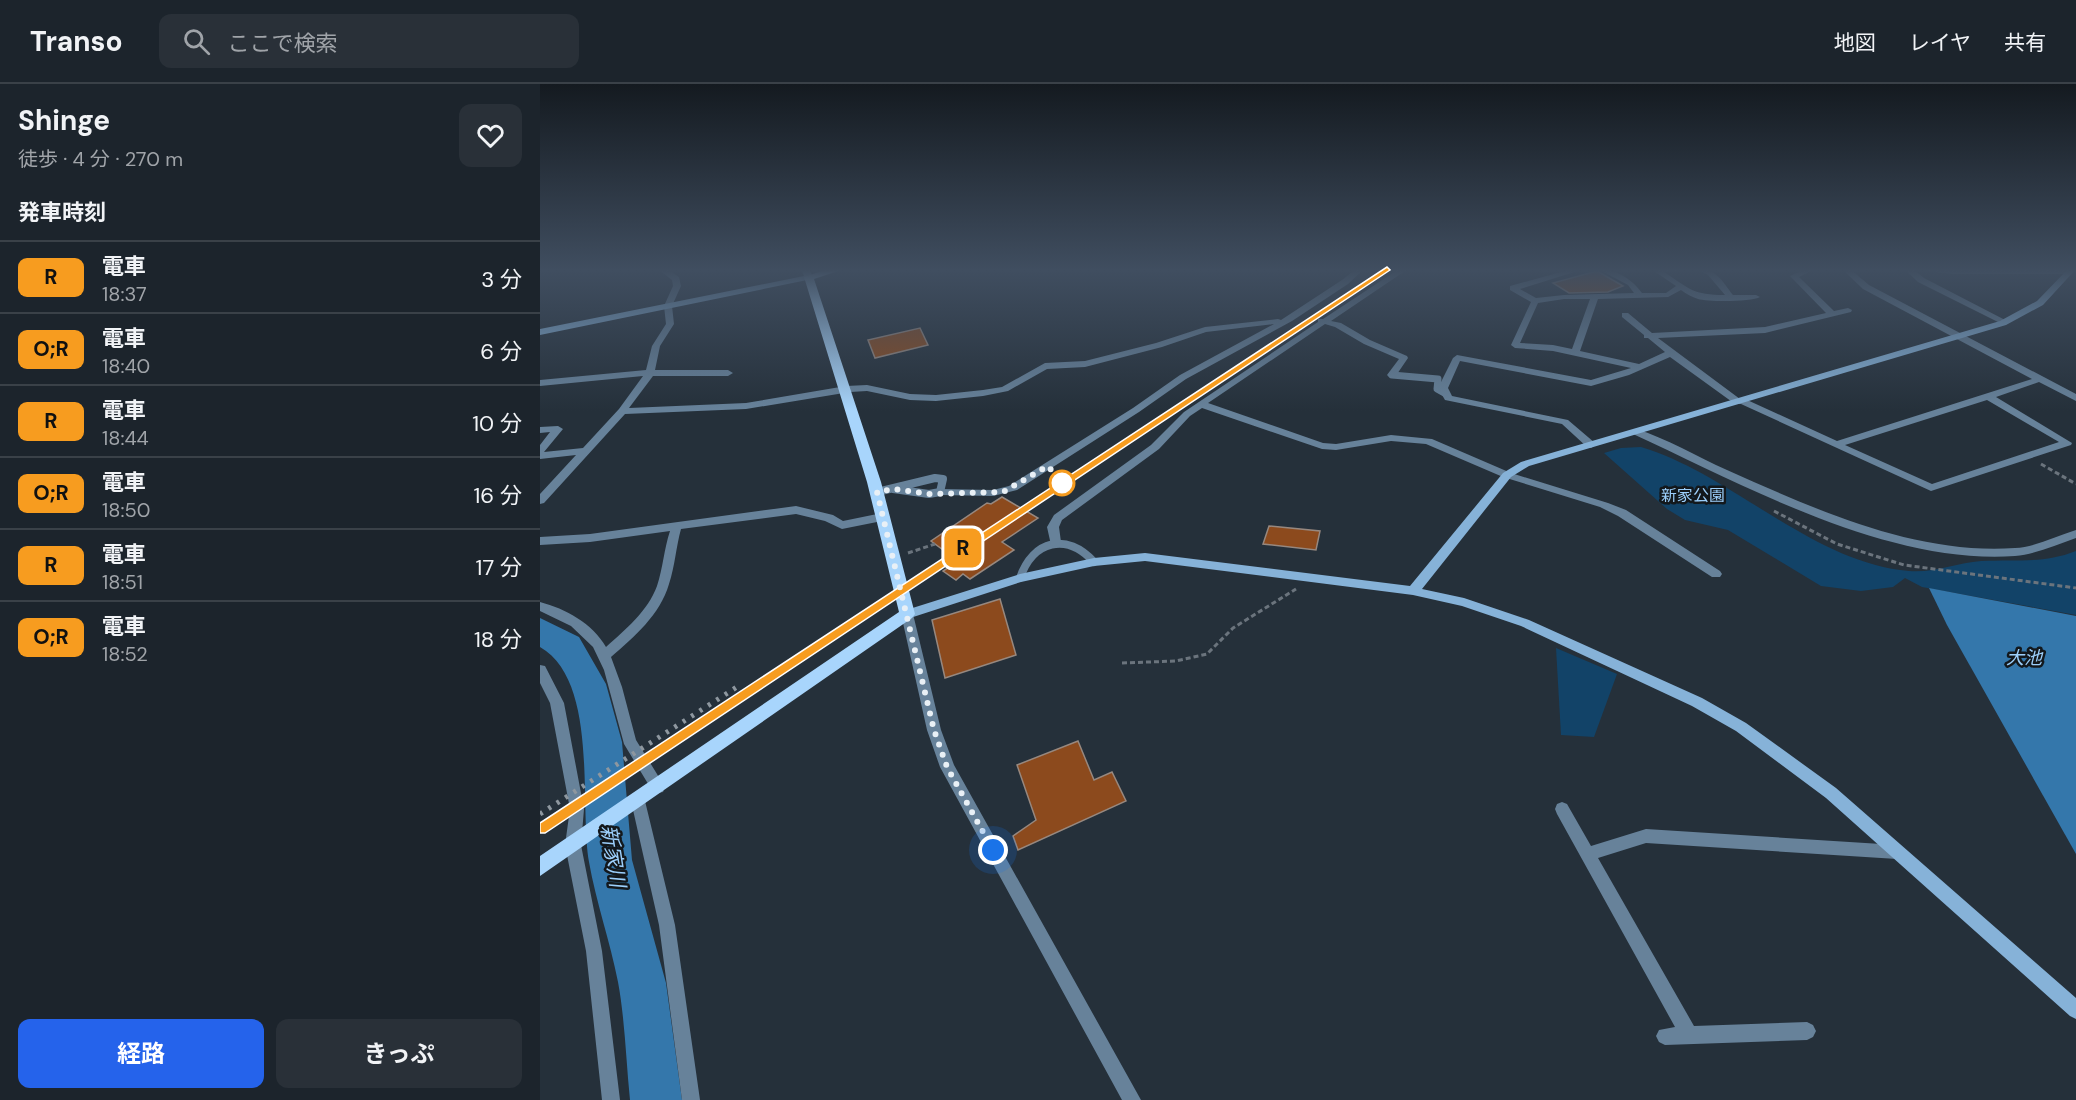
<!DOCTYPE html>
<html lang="ja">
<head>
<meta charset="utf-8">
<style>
  :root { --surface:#1c242c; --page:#293038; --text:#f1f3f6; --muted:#a0a4a9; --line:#3a4148; --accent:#2563eb }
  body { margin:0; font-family:"DM Sans","Noto Sans JP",sans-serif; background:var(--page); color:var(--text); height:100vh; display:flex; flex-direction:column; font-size:22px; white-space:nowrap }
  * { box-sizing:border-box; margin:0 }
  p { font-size:20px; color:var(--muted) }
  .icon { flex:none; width:33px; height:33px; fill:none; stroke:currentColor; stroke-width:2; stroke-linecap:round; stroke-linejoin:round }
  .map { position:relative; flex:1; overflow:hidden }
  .panel { display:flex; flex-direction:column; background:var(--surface); width:540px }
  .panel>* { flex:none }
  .badge { padding:0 12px; border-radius:9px; font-size:21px; line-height:39px }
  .you { position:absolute; width:30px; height:30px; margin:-15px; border:4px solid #fff; border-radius:50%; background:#1a73e8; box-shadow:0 0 0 9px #1a73e833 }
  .map>.badge { position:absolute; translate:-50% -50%; box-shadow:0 0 0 3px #fff }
  h2 { padding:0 18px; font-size:22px; line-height:54px }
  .round { display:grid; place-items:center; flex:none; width:63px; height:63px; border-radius:12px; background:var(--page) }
  .overview { display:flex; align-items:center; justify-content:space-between; height:102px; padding:0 18px }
  h1 { font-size:28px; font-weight:700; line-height:45px }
  .cta { display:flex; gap:12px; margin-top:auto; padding:12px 18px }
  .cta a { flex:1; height:69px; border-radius:12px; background:var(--accent); color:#fff; font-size:24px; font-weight:700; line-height:69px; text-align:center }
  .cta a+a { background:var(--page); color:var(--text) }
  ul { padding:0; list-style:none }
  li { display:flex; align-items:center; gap:18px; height:72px; padding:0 18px; border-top:2px solid var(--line) }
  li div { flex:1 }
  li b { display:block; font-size:22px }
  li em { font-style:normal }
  li .badge { min-width:66px; font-weight:700; text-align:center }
  header { display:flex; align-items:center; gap:36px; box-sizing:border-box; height:84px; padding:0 30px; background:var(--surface); border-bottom:2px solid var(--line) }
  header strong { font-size:28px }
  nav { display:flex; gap:33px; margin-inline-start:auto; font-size:21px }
  .search { width:420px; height:54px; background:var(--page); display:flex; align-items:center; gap:15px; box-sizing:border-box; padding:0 21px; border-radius:12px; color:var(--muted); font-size:22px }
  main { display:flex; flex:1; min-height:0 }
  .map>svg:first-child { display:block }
  .green { fill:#124368 }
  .water { fill:#3477ab }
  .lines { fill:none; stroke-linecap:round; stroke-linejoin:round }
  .river { fill:#3477ab; fill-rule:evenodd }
  .building { fill:#8c4a1d; stroke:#97887f; stroke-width:1.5 }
  .path { stroke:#6b747d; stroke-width:3; stroke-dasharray:5 3; stroke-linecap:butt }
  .lane-far1 { stroke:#67829a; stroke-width:7 }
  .lane { stroke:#67829a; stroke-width:8 }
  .street { fill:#67829a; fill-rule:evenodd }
  .secondary { fill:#86b2d8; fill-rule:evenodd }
  .primary { fill:#a8d5fc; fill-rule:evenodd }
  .rail-far3 { stroke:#8e979f; stroke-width:3; stroke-dasharray:2 4.5; stroke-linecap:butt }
  .rail-far2 { stroke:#8e979f; stroke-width:4; stroke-dasharray:3 5; stroke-linecap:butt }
  .rail-far1 { stroke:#8e979f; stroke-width:5; stroke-dasharray:3 7; stroke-linecap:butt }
  .rail { stroke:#8e979f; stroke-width:6; stroke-dasharray:4.5 8; stroke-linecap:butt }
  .line { fill:#f79c1f; stroke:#fff; stroke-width:1.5 }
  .walk { stroke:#e9f0f6; stroke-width:6; stroke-dasharray:0 10.8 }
  .stop-dot { fill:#fff; stroke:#f79c1f; stroke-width:3 }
  .labels { text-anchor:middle; stroke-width:5; stroke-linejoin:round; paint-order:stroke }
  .park-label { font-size:16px; fill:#9bcefa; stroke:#13181c }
  .water-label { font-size:18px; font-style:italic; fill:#9ccffb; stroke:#13181c }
  .near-water-label { font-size:21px; font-style:italic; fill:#9ccffb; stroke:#13181c }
</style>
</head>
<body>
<header>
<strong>Transo</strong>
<div class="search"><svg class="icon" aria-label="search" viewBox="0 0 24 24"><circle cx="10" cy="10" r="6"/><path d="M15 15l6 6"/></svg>ここで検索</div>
<nav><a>地図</a><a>レイヤ</a><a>共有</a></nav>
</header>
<main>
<section class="panel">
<div class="overview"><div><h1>Shinge</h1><p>徒歩 · 4 分 · 270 m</p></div><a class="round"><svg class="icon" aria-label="heart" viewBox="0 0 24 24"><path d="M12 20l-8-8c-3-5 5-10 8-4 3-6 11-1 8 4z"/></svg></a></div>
<h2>発車時刻</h2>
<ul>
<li><span class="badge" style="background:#f79c1f;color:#111">R</span><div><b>電車</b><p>18:37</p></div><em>3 分</em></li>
<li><span class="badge" style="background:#f79c1f;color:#111">O;R</span><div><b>電車</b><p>18:40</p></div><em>6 分</em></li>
<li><span class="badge" style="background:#f79c1f;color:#111">R</span><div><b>電車</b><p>18:44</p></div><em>10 分</em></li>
<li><span class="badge" style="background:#f79c1f;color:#111">O;R</span><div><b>電車</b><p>18:50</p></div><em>16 分</em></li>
<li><span class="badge" style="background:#f79c1f;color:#111">R</span><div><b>電車</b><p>18:51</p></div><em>17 分</em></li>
<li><span class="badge" style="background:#f79c1f;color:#111">O;R</span><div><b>電車</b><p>18:52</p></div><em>18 分</em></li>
</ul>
<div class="cta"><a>経路</a><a>きっぷ</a></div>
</section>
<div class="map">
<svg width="1536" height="1016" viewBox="0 0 1536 1016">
  <rect width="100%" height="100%" fill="#25303a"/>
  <!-- green -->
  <g class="green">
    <path d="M 1101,363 C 1192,390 1272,479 1369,487 C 1394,489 1417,479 1441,477 C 1476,475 1503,480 1536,467 L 1536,531 L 1382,503 L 1365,494 L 1353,503 L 1321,507 L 1281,502 L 1188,446 L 1145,436 L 1127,425 L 1064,369 L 1081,364 Z"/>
    <path d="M 1016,564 L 1077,590 L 1054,653 L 1021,651 Z"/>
  </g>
  <!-- water -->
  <path class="water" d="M 1389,504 L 1536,532 L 1536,770 L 1407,541 Z"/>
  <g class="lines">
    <!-- river -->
    <path class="river" d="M 0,534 L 39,553 L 66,600 L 82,658 L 92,776 L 126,899 L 142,1016 L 90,1016 C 86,977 85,936 78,898 C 70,857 56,818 49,778 C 39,720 59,597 0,563 Z"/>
  </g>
  <!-- building -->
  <g class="building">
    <path d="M 1057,187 L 1083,202 L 1068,208 L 1029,209 L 1013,199 Z"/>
    <path d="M 380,244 L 388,261 L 335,274 L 328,256 Z"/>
    <path d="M 462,413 L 498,434 L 462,458 L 474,466 L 430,495 L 423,490 L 416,496 L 403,487 L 411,482 L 406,479 L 414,474 L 391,457 L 447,419 L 451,420 Z"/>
    <path d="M 729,442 L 780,447 L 776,466 L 723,460 Z"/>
    <path d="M 460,515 L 476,571 L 405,594 L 392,536 Z"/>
    <path d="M 538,657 L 554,696 L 572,688 L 586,717 L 478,766 L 473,752 L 496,736 L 477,681 Z"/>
  </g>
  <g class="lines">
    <!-- path -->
    <g class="path">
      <path d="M 1501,380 L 1536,400"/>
      <path d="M 1234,427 L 1297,460 L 1364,481 L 1536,504"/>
      <path d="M 368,469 L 395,460"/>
      <path d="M 582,579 L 636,577 L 667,570 L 693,544 L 756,505"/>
    </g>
    <!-- lane-far1 -->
    <path class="lane-far1" d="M 852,291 L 898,295 L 897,305 L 906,310"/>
    <!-- lane -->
    <g class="lane">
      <path d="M 337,408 L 395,394 L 403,395 L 400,408 L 389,410 L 353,405"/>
      <path d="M 480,494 C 493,456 527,448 554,478"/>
    </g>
    <!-- street -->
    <g class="street">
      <path d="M 118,185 L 127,185 L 139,193 L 141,202 L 132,222 L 134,240 L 120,262 L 115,286 L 188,286 L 193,289 L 188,292 L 113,292 L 89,324 L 206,319 L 306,302 L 327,301 L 370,310 L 396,311 L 443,306 L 462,303 L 505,279 L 545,277 L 616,259 L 665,243 L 738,235 L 741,236 L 802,196 L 816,185 L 824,185 L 808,200 L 752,237 L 646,295 L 599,328 L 477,406 L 453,412 L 400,411 L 395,408 L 400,405 L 453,406 L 469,402 L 593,324 L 640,291 L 734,240 L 666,248 L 622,263 L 545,283 L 507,285 L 468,307 L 443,312 L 396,317 L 370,316 L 327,307 L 310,308 L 206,325 L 85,330 L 4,419 L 0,420 L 0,410 L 36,371 L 0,375 L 0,361 L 10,348 L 0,349 L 0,343 L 18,342 L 23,345 L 4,368 L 43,364 L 79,325 L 103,292 L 0,302 L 0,296 L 106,286 L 112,262 L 126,240 L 124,222 L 133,202 L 132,196 Z"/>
      <path d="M 859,185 L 868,185 L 791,237 L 801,239 L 830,256 L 867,272 L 868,274 L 855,293 L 849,293 L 847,291 L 859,275 L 824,260 L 795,243 L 785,240 L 668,319 L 783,359 L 796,360 L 851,351 L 892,355 L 971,389 L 1068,419 L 1086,426 L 1180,487 L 1182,490 L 1180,493 L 1172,493 L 1078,432 L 1060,423 L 963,393 L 886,360 L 851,357 L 796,366 L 782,365 L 662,324 L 650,332 L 619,365 L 522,436 L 519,443 L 521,458 L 515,462 L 511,461 L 507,443 L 514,431 L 611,361 L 644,328 L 778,238 L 778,235 L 783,235 Z"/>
      <path d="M 1032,185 L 1044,185 L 980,205 L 996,214 L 1024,211 L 1094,209 L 1088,201 L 1058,185 C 1076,185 1092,195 1102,209 L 1126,209 L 1136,202 L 1111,185 L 1143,185 L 1139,187 L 1124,188 C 1150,205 1153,211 1185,211 L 1168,191 L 1157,185 C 1177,185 1182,197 1193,211 L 1216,211 L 1220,213 C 1212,218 1168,218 1158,215 C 1152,213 1146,210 1141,206 L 1128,213 L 1058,215 L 1040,267 L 1099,280 L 1125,268 L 1108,254 L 1104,254 L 1104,251 L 1082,233 L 1082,229 L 1088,229 L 1112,249 L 1225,243 L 1286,229 L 1250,192 L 1265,185 L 1275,185 L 1259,193 L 1294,227 L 1308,224 L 1312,226 L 1311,228 L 1225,249 L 1118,254 L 1200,315 L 1205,315 L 1297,357 L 1492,295 L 1323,205 L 1302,185 L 1310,185 L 1329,201 L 1536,310 L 1536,317 L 1499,298 L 1456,313 L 1532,359 L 1531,361 L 1391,407 L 1201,320 L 1195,320 L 1130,273 L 1089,291 L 1051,302 L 920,277 L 908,304 L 912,312 L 1028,336 L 1055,359 L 1056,361 L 1051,364 L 1047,363 L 1022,340 L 905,316 L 898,304 L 913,274 L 917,271 L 1051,296 L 1091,284 L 1013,267 L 975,264 L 971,261 L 991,218 L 970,206 L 970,202 ZM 1024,215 L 1050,215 L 1032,265 L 1013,261 L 980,259 L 998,219 ZM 1447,316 L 1519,358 L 1392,400 L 1305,361 Z"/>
      <path d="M 1364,185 L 1373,185 L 1384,194 L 1469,238 L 1462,240 L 1378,198 Z"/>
      <path d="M 1381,185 L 1529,186 L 1533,188 L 1529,190 L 1414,190 L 1385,187 Z"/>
      <path d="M 1096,345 C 1126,354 1158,373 1187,386 C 1277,426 1375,471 1475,464 C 1496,463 1516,452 1536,446 L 1536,454 C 1516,461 1496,470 1475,472 C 1347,481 1206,402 1093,350 L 1093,346 Z"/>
      <path d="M 256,422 L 293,431 L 303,437 L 342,429 L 347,433 L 342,437 L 302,445 L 285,437 L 256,430 L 141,445 C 136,463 135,482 129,500 C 120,531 94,553 71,573 L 82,603 L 96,656 L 125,703 L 123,708 L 118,709 L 113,708 L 84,660 L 64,586 L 53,563 L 31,542 L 0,527 L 0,518 C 26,525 52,539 66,563 C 85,546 108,527 117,502 C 123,484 124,465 130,447 L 50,458 L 0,461 L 0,453 L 50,450 Z"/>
      <path d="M 367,525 L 371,527 L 373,530 L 401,646 L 414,681 L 601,1016 L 582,1016 L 400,683 L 387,646 L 361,530 L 363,527 Z"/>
      <path d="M 0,581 L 5,582 L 24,619 L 44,725 L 41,761 L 62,867 L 80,1016 L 62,1016 L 46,867 L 25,761 L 30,725 L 10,619 L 0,599 Z"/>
      <path d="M 98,710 L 103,712 L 105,717 L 135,841 L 160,1016 L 142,1016 L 119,841 L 91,717 L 93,712 Z"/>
      <path d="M 1022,718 L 1027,720 L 1051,762 L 1106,745 L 1357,761 L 1362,763 L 1365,768 L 1362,773 L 1357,775 L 1106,759 L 1058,774 L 1154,942 L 1267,938 L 1273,941 L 1276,947 L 1273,953 L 1267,956 L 1125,961 L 1119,958 L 1116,952 L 1119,946 L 1135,943 L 1017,730 L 1015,725 L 1017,720 Z"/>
    </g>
    <!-- secondary -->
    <g class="secondary">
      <path d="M 261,185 L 269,185 L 273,193 L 272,195 L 0,251 L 0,245 L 264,192 Z"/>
      <path d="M 1528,185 L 1536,185 L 1503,221 L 1466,241 L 989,382 L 971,393 L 882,505 L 924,514 L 989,536 L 1162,614 L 1206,639 L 1296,704 L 1536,914 L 1536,935 L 1530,932 L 1286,714 L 1196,647 L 1152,622 L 981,542 L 922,522 L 873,511 L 605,477 L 554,482 L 481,498 L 367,535 L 363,533 L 361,530 L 363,527 L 480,490 L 554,474 L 605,469 L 870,502 L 963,389 L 981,378 L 1460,237 L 1497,217 Z"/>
    </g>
    <!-- primary -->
    <path class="primary" d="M 288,185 L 304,185 L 274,195 L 341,398 L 375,530 L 372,534 L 0,792 L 0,772 L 359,528 L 327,398 L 264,193 Z"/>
    <!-- rail-far3 -->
    <path class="rail-far3" d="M 629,329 L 847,185"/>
    <!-- rail-far2 -->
    <g class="rail-far2">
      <path d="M 483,425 L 631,327"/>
      <path d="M 357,508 L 476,430"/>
    </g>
    <!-- rail-far1 -->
    <g class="rail-far1">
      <path d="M 0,730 L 200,601"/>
      <path d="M 16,734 L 360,507"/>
    </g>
    <!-- rail -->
    <path class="rail" d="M 0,744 L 18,732"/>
  </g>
  <!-- sky -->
  <linearGradient id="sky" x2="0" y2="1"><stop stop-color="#141a20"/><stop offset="0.57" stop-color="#404e60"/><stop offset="1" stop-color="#404e60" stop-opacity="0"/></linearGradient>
  <rect width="1536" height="327" fill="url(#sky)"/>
  <!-- line -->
  <path class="line" d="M 847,183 L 850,186 L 5,749 L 0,749 L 0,739 Z"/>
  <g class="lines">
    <!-- walk -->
    <path class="walk" d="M 453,766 L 407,683 L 394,646 L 337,408 L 353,405 L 389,410 L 463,408 L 508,382 L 522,399"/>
  </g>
  <!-- markers -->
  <circle class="stop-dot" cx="522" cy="399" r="12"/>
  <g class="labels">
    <!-- park labels -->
    <g class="park-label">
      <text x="1153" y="417">新家公園</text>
    </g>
    <!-- water labels -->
    <g class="water-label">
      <text x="1484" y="580">大池</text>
    </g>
    <!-- near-water labels -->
    <g class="near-water-label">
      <text transform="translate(73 772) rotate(81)" y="7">新家川</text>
    </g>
  </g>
</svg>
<div class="you" style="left:453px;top:766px"></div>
<b class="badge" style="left:423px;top:464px;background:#f79c1f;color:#111">R</b>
</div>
</main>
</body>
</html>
